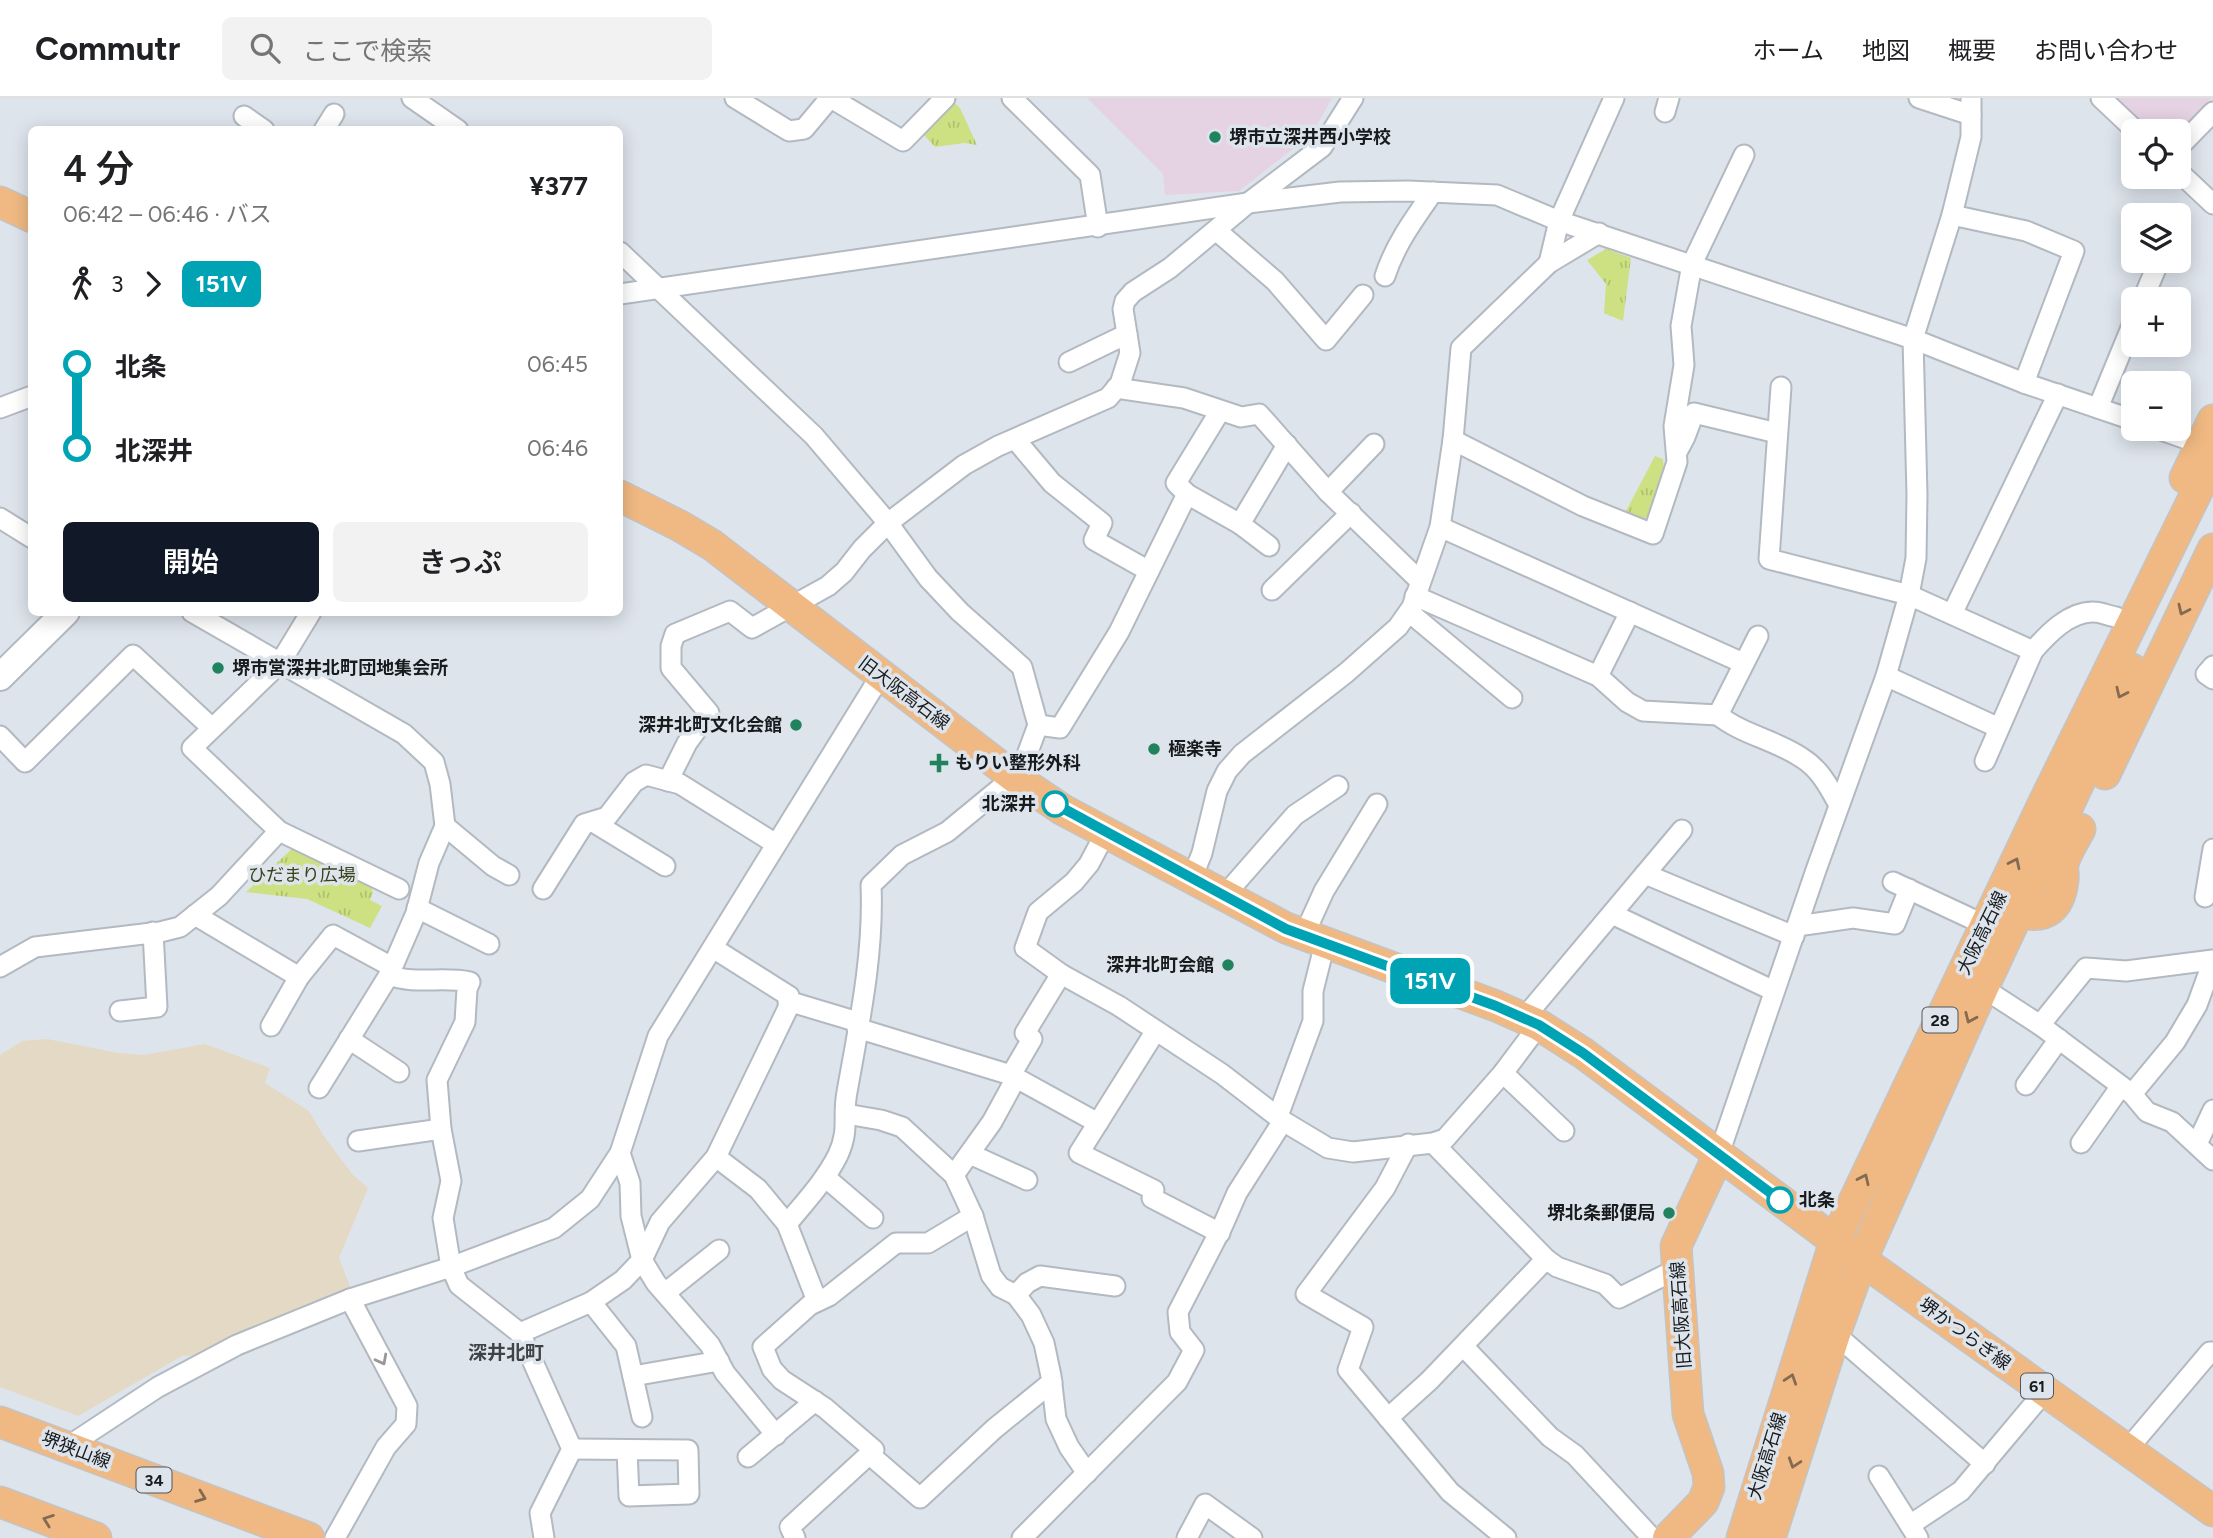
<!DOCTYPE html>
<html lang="ja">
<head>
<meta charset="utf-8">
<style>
  :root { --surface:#fff; --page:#f2f2f2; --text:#202124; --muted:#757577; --line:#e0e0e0; --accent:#111827 }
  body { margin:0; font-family:Figtree,"Noto Sans JP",sans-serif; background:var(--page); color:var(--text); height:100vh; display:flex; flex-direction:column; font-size:26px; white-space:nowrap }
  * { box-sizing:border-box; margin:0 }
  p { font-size:23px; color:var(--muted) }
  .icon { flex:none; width:38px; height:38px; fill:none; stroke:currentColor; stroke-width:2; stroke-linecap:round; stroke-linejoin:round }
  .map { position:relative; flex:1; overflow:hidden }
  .panel { position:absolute; left:28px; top:28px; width:595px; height:490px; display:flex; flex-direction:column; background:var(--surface); border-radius:10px; box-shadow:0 4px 18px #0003 }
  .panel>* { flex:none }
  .badge { padding:0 14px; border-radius:10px; font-size:24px; line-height:46px }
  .buttons { position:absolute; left:2121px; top:21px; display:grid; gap:14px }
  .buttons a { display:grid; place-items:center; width:70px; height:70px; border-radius:10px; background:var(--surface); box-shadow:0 4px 18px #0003; font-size:35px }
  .map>.badge { position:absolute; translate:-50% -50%; box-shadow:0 0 0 4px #fff }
  .legs { display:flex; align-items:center; gap:10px; height:77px; padding:0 35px; font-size:23px }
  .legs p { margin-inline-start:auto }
  .head { display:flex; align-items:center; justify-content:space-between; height:119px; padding:0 35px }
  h1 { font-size:38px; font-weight:600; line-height:52px }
  .primary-button { display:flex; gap:14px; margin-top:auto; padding:14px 35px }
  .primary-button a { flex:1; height:80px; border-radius:10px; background:var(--accent); color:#fff; font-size:28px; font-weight:600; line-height:80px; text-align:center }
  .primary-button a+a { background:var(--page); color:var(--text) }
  ul { padding:0 35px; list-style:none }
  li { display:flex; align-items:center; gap:24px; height:84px; font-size:26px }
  li i { display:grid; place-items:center; width:10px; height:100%; margin:0 9px; background:currentColor }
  li i::after { content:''; width:18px; height:18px; margin:-9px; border:5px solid; border-radius:50%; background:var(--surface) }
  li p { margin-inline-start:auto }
  li:first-child i { background:linear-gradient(#0000 50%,currentColor 0) }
  li:last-child i { background:linear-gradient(currentColor 50%,#0000 0) }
  header { display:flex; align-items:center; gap:42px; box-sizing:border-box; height:98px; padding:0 35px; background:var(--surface); border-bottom:2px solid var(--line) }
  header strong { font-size:33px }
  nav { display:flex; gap:38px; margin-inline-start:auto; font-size:24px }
  .search { width:490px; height:63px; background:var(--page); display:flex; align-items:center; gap:18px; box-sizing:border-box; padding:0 24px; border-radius:10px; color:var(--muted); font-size:26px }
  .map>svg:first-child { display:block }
  .commercial { fill:#e4d9c4 }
  .education { fill:#e5d3e4 }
  .grass { fill:url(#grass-tufts) }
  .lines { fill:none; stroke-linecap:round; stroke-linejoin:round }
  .street-casing { stroke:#b3b9c0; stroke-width:23 }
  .secondary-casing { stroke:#b3b9c0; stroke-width:30 }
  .primary-casing { stroke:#c3c4c4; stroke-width:33 }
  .street { stroke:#fff; stroke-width:19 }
  .secondary { stroke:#fff; stroke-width:26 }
  .primary { stroke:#f0b983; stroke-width:30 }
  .oneway { stroke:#846a50 }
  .oneway2 { stroke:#979899 }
  .line-1-casing { stroke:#fff; stroke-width:16 }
  .line-1 { stroke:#00a3b4; stroke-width:10 }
  .poi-dot { fill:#20835d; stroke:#dee4ec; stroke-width:2.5 }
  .stop-1-dot { fill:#fff; stroke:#00a3b4; stroke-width:3.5 }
  .labels { text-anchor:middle; stroke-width:7; stroke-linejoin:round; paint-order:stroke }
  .shield { fill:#dee4ec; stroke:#53575b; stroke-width:2 }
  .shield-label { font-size:16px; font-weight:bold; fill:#181b1d }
  .poi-label { font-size:18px; font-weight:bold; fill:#181b1d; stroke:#dee4ec; text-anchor:start }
  .street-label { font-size:18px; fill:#181b1d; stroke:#dee4ec }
  .stop-label { font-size:18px; font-weight:bold; fill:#181b1d; stroke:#dee4ec; text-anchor:end }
  .park-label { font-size:18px; fill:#3a4218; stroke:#dee4ec }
  .neighbourhood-label { font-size:19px; font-weight:bold; fill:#3e4349; stroke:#dee4ec }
</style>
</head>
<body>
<header>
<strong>Commutr</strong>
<div class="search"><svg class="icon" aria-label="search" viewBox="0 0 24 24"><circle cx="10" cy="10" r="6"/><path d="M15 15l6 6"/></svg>ここで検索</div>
<nav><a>ホーム</a><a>地図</a><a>概要</a><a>お問い合わせ</a></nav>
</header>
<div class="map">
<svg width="2213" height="1440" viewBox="0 0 2213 1440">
  <defs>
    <pattern id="grass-tufts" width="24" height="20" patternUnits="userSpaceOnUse" patternTransform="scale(1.75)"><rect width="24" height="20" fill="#cde182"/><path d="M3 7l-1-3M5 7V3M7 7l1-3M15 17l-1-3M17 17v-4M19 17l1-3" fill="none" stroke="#afc070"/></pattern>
  </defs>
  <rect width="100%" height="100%" fill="#dee4ec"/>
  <!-- commercial -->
  <path class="commercial" d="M 47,941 L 118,955 L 144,957 L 205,946 L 270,970 L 265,985 L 309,1013 L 323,1037 L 353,1077 L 368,1090 L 339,1160 L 351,1191 L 277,1219 L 201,1257 L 182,1258 L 78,1318 L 0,1289 L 0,957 L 22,943 Z"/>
  <!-- education -->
  <g class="education">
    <path d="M 1087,0 L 1332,0 L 1317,27 L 1294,50 L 1239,93 L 1165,97 L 1163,76 Z"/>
    <path d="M 2116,0 L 2211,0 L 2179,34 L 2152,33 Z"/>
  </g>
  <!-- grass -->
  <g class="grass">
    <path d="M 953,3 L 960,10 L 977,47 L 965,45 L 935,49 L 922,35 Z"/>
    <path d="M 1606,151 L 1631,160 L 1623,223 L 1604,215 L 1606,186 L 1587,162 Z"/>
    <path d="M 1655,358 L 1663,361 L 1664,371 L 1649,418 L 1641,422 L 1625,415 Z"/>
    <path d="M 296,747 L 370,785 L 373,795 L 370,802 L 382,808 L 370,830 L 307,801 L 246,794 Z"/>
  </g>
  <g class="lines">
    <!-- street casing -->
    <g class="street-casing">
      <g id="street">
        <path d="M 412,0 L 458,32"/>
        <path d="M 735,0 L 789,33 L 804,31 L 830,0"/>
        <path d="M 831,0 L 903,43 L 945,0"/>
        <path d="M 1012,0 L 1090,77 L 1098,129"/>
        <path d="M 1919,0 L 1971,17"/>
        <path d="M 2101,0 L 2136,33"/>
        <path d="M 1665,14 L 1669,0"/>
        <path d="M 244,18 L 264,32"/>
        <path d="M 324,32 L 334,16"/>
        <path d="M 2179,49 L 2213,14"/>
        <path d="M 2179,74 L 2213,106"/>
        <path d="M 1952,117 L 2026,133 L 2074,153 L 2024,285"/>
        <path d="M 1217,133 L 1275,183 L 1326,242 L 1363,197"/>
        <path d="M 620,154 L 814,338 L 888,425 L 928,480 L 960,514 L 1022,569 L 1038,627 L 1025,662 L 1014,679 L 947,734 L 902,757 L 871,787 C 874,857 859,926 847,994 C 842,1019 850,1031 838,1057 C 825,1083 805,1104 787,1126"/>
        <path d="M 1549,165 L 1559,123 L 1614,0"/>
        <path d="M 1385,178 C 1395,147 1414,121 1433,94"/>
        <path d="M 620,196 L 1248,105 L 1340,94 L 1408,93 L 1497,97 L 1559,123 L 1913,241 L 2024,285 L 2133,322"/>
        <path d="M 2143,201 L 2159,163"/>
        <path d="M 1069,264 L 1127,236"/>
        <path d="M 1781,289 L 1769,461 L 1909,497 L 2033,553 C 2047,537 2069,513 2094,514 C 2101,514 2109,518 2116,519"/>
        <path d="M 1116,290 L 1184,300 L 1241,319 L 1259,316 L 1328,394 L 1420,483"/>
        <path d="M 0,310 L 32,298"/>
        <path d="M 2098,310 L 2133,225"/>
        <path d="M 1220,313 L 1176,385 L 1187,396 L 1240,426 L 1269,448"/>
        <path d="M 2158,331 L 2212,350"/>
        <path d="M 1015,341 L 1052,385 L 1102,425 L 1094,442 L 1149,473"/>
        <path d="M 1453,342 L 1583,408 L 1653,436 L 1677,364 L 1674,328 L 1684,267 L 1681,228 L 1692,166 L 1744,57"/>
        <path d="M 1677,354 L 1685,339 L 1694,315 L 1777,335"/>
        <path d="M 1328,394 L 1374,346"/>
        <path d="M 0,420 L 32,440"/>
        <path d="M 1240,426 L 1287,347"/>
        <path d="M 1440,429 L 1743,565"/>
        <path d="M 1272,492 L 1351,415"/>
        <path d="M 1415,498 L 1598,578 L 1627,604 L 1643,613 L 1718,617 L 1758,538"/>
        <path d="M 192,514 L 404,636 L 434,664 L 440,686 L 445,728 L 493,768 L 509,777"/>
        <path d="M 311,514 L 280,565 L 192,650 L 279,733 L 399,791"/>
        <path d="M 1409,514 L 1512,600"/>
        <path d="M 1952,516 L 2058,296"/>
        <path d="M 2213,568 L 2206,576 L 2213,581"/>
        <path d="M 1598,578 L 1630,514"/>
        <path d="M 1886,578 L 1999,630"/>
        <path d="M 1718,617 C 1743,637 1776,642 1802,660 C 1820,671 1829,689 1839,707"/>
        <path d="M 1038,627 L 1060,630 L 1119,534 L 1187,396"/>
        <path d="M 0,638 L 25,664 L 133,557 L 212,630"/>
        <path d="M 1985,663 L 2033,553"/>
        <path d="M 668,683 L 687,645 L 709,615 L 671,570 L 671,548 L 675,536 L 730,513 L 752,530 L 828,488 L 844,474 L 862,451 L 888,425 L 964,367 L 998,348 L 1108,300 L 1120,286 L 1130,255 L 1123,211 L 1125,203 L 1133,194 L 1170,170 L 1248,105 L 1322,49 L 1353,0"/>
        <path d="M 593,724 L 665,768"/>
        <path d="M 1645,776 L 1794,838"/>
        <path d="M 1192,780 L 1202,755 L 1217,693 L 1227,673 L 1242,656 L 1346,575 L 1398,529 L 1412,509 L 1440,429 L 1453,342 L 1461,250 L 1549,165 L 1599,135"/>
        <path d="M 1893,784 L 1985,827"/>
        <path d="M 543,791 L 584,726 L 607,719 L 634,684 L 646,677 L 680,686 L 776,746"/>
        <path d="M 1224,798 L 1295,717 L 1338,688"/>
        <path d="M 2205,799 L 2213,751"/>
        <path d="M 417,810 L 489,846"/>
        <path d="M 1612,816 L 1774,893"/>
        <path d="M 195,817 L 299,879"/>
        <path d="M 1797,828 L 1853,820 L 1895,826 L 1909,791"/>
        <path d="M 1304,837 L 1324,793 L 1377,706"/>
        <path d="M 0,869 L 35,849 L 160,834 L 180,829 L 219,798 L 279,733"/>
        <path d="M 1061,876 L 1025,850 L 1038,814 L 1074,784 L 1089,766 L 1106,734"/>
        <path d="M 389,877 C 415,887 443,878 470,884 L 467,891 L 465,924 L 437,982 L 441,1031 L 451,1083 L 443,1120 L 451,1169 L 459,1187 L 520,1235 L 572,1351 L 540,1415 L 544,1440"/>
        <path d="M 1983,890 L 2040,927 L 2086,870 L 2126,873 L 2213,862"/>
        <path d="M 788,903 L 858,924"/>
        <path d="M 120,913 L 157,909 L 153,834"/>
        <path d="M 1524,920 L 1682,732"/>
        <path d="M 2040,927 L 2132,996 L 2147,1014 L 2172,1024 L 2213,1062"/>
        <path d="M 271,928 L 299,879 L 333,837 L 392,869"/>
        <path d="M 857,930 L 1011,977 L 1098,1025"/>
        <path d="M 1155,934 L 1079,1055 L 1154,1092 L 1152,1100 L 1220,1135"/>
        <path d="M 349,941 L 399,974"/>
        <path d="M 1503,975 L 1564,1033"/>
        <path d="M 1011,977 L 1032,941 L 1025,935 L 1061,876 L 1119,908 L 1222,976 L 1283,1023 L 1328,1050 L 1353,1054 L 1433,1045 L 1445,1041 L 1503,975 L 1539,927"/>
        <path d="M 2026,987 L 2059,941"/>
        <path d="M 319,990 L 389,877 L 416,815 L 429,765 L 445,728"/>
        <path d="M 2132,996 L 2175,944 L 2197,907 L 2213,863"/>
        <path d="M 846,1016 L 881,1022 L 902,1029 L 954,1077 L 973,1118 L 991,1177 L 1000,1189 L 1016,1197 L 1031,1217 L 1044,1245 L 1051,1278 L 1056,1321 L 1069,1349 L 1087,1375"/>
        <path d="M 1278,1018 L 1313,923 L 1313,893 L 1325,845"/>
        <path d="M 358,1043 L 441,1031"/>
        <path d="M 1433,1045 L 1546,1161 L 1557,1169 L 1605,1186 L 1619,1200 L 1677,1171"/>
        <path d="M 2081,1045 L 2121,988"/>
        <path d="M 1408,1046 L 1385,1090 L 1306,1196 L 1363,1229 L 1348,1272 L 1450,1394 L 1506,1440"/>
        <path d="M 2197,1046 L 2213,1012"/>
        <path d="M 620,1055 L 630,1085 L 631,1118 L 642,1162 L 656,1185 L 710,1247 L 725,1275 L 776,1337"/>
        <path d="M 970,1056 L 1027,1082"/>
        <path d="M 1719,1056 L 1816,772 L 1886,578 L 1909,497 L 1916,460 L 1917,397 L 1913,241 L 1952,117 L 1971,39 L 1971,0"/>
        <path d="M 716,1059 L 758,1091 L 787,1126 L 817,1203"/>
        <path d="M 954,1077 L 992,1024 L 1016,980"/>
        <path d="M 825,1079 L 873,1120"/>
        <path d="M 665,1195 L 719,1152"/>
        <path d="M 1016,1197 L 1027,1185 L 1040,1178 L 1115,1188"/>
        <path d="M 591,1204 L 626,1248 L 642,1319"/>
        <path d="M 520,1235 L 591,1204 L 623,1182 L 642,1162 L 660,1124 L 716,1059 L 788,910 L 789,898 L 713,850"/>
        <path d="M 1835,1236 L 1985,1366"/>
        <path d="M 1463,1248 L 1550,1339 L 1575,1357 L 1652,1440"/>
        <path d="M 633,1278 L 719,1263"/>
        <path d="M 1388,1320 L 1429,1283 L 1546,1161"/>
        <path d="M 67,1349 L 158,1289 L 237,1247 L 350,1201 L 451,1169 L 554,1130 L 590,1101 L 620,1055 L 658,938 L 881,577"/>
        <path d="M 572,1351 L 688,1352 L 689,1396 L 629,1398 L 627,1352"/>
        <path d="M 2127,1352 L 2210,1254 L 2213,1254"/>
        <path d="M 869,1356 L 920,1400 L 994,1331 L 1052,1284"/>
        <path d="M 748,1359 L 815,1303"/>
        <path d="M 1879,1378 L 1918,1440"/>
        <path d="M 1910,1427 L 1961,1393 L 2045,1293"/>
        <path d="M 335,1440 L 386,1349 L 406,1326 L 407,1308 L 350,1201"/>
        <path d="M 795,1440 L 790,1429 L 874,1352 L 825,1310 L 782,1282 L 772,1271 L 763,1249 L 810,1207 L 829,1198 L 896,1145 L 928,1145 L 973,1118"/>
        <path d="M 1022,1440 L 1177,1284 L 1194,1252 L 1180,1234 L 1178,1214 L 1223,1127 L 1237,1095 L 1283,1023"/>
        <path d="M 1187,1440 L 1205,1406 L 1252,1440"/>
      </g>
    </g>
    <!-- secondary casing -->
    <g class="secondary-casing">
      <path id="secondary" d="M 0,579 L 66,514"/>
    </g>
    <!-- primary casing -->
    <g class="primary-casing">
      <g id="primary">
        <path d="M 0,104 L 32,119"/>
        <path d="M 2185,380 L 2213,322"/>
        <path d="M 620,398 L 680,428 L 712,447 L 1014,679 L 1063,712 L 1286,830 L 1496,908 L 1539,927 L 1583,955 L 1835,1143 L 2213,1413"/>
        <path d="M 2105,676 L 2213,451"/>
        <path d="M 2019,814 C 2046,822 2060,810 2063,782 C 2064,777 2062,771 2063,766 C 2066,754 2075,741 2080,731"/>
        <path d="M 0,1324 L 309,1440"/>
        <path d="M 0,1404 L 96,1440"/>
        <path d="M 1668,1440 L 1703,1404 L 1709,1389 L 1708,1375 L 1688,1316 L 1676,1148 L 1719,1056"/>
        <path d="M 1742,1440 L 1835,1143 L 2045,702 L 2213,361"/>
        <path d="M 1770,1440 L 1835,1236 L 1862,1161 L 1983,890 L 2132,571"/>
      </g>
    </g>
    <!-- street -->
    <use href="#street" class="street"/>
    <!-- secondary -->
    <use href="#secondary" class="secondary"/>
    <!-- primary -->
    <use href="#primary" class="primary"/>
  </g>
  <!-- one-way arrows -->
  <defs><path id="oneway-chevron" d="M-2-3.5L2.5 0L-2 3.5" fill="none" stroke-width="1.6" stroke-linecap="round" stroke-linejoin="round" transform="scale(1.75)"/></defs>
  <g class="oneway">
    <use href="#oneway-chevron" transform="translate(2183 512) rotate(115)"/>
    <use href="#oneway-chevron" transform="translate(2121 595) rotate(115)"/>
    <use href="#oneway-chevron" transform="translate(2015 765) rotate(-64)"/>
    <use href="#oneway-chevron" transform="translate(1970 920) rotate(114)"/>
    <use href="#oneway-chevron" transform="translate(1864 1081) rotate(-65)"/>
    <use href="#oneway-chevron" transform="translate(1791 1281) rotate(-72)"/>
    <use href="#oneway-chevron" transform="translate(1794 1365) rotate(108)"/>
    <use href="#oneway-chevron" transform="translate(201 1399) rotate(21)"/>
    <use href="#oneway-chevron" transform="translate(48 1422) rotate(-160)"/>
  </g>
  <use class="oneway2" href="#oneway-chevron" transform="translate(382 1262) rotate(62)"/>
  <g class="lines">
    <!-- line-1 casing -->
    <g class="line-1-casing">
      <path id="line-1" d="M 1055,706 L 1286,831 L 1496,908 L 1539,927 L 1583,955 L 1780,1102"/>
    </g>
    <!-- line-1 -->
    <use href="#line-1" class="line-1"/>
  </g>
  <!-- markers -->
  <g class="poi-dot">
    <circle cx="1215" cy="39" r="7"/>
    <circle cx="218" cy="570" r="7"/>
    <circle cx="796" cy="627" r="7"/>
    <circle cx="1154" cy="651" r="7"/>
    <path d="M935.5 654.5h7v7h7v7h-7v7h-7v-7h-7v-7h7z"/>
    <circle cx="1228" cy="867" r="7"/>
    <circle cx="1669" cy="1115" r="7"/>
  </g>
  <g class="stop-1-dot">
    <circle cx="1055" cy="706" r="12"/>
    <circle cx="1780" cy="1102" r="12"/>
  </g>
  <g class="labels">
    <!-- shield labels -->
    <g class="shield">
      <rect x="1922.5" y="909.5" width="35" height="25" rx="5"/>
      <rect x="2021" y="1275.5" width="32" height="25" rx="5"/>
      <rect x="136.5" y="1369.5" width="35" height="25" rx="5"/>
    </g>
    <g class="shield-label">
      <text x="1940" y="928">28</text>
      <text x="2037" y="1294">61</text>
      <text x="154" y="1388">34</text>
    </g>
    <!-- poi labels -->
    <g class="poi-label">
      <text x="1229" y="45">堺市立深井西小学校</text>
      <text x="232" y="576">堺市営深井北町団地集会所</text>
      <text x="782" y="633" text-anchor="end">深井北町文化会館</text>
      <text x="1168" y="657">極楽寺</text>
      <text x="955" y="671">もりい整形外科</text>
      <text x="1214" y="873" text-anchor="end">深井北町会館</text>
      <text x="1655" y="1121" text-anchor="end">堺北条郵便局</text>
    </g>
    <!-- street labels -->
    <g class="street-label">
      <text transform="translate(904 595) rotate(37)" y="6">旧大阪高石線</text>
      <text transform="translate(1982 835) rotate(-64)" y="6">大阪高石線</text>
      <text transform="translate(1681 1217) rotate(-94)" y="6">旧大阪高石線</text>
      <text transform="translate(1965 1236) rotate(36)" y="6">堺かつらぎ線</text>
      <text transform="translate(76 1352) rotate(21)" y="6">堺狭山線</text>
      <text transform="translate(1767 1358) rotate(-73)" y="6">大阪高石線</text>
    </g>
    <!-- stop labels -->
    <g class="stop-label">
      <text x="1036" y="712">北深井</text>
      <text x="1799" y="1108" text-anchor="start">北条</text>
    </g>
    <!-- park labels -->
    <g class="park-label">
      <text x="302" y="783">ひだまり広場</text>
    </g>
    <!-- neighbourhood labels -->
    <g class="neighbourhood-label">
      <text x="506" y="1261">深井北町</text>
    </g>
  </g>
</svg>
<div class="buttons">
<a><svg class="icon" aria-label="locate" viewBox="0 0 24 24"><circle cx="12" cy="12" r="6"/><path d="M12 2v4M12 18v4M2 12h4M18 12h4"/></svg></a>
<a><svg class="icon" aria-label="layers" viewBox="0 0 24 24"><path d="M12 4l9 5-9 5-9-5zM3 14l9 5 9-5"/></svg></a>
<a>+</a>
<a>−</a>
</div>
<b class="badge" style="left:1430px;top:883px;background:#00a3b4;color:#fff">151V</b>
<section class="panel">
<div class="head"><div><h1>4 分</h1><p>06:42 – 06:46 · バス</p></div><b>¥377</b></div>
<div class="legs"><svg class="icon" aria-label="walk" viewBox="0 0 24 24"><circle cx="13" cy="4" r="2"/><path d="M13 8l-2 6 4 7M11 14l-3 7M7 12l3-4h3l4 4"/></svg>3<svg class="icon" aria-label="forward" viewBox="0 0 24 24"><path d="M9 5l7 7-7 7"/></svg><b class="badge" style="background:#00a3b4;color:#fff">151V</b></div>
<ul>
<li><i style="color:#00a3b4"></i><b>北条</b><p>06:45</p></li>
<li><i style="color:#00a3b4"></i><b>北深井</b><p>06:46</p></li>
</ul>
<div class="primary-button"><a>開始</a><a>きっぷ</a></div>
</section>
</div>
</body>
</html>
